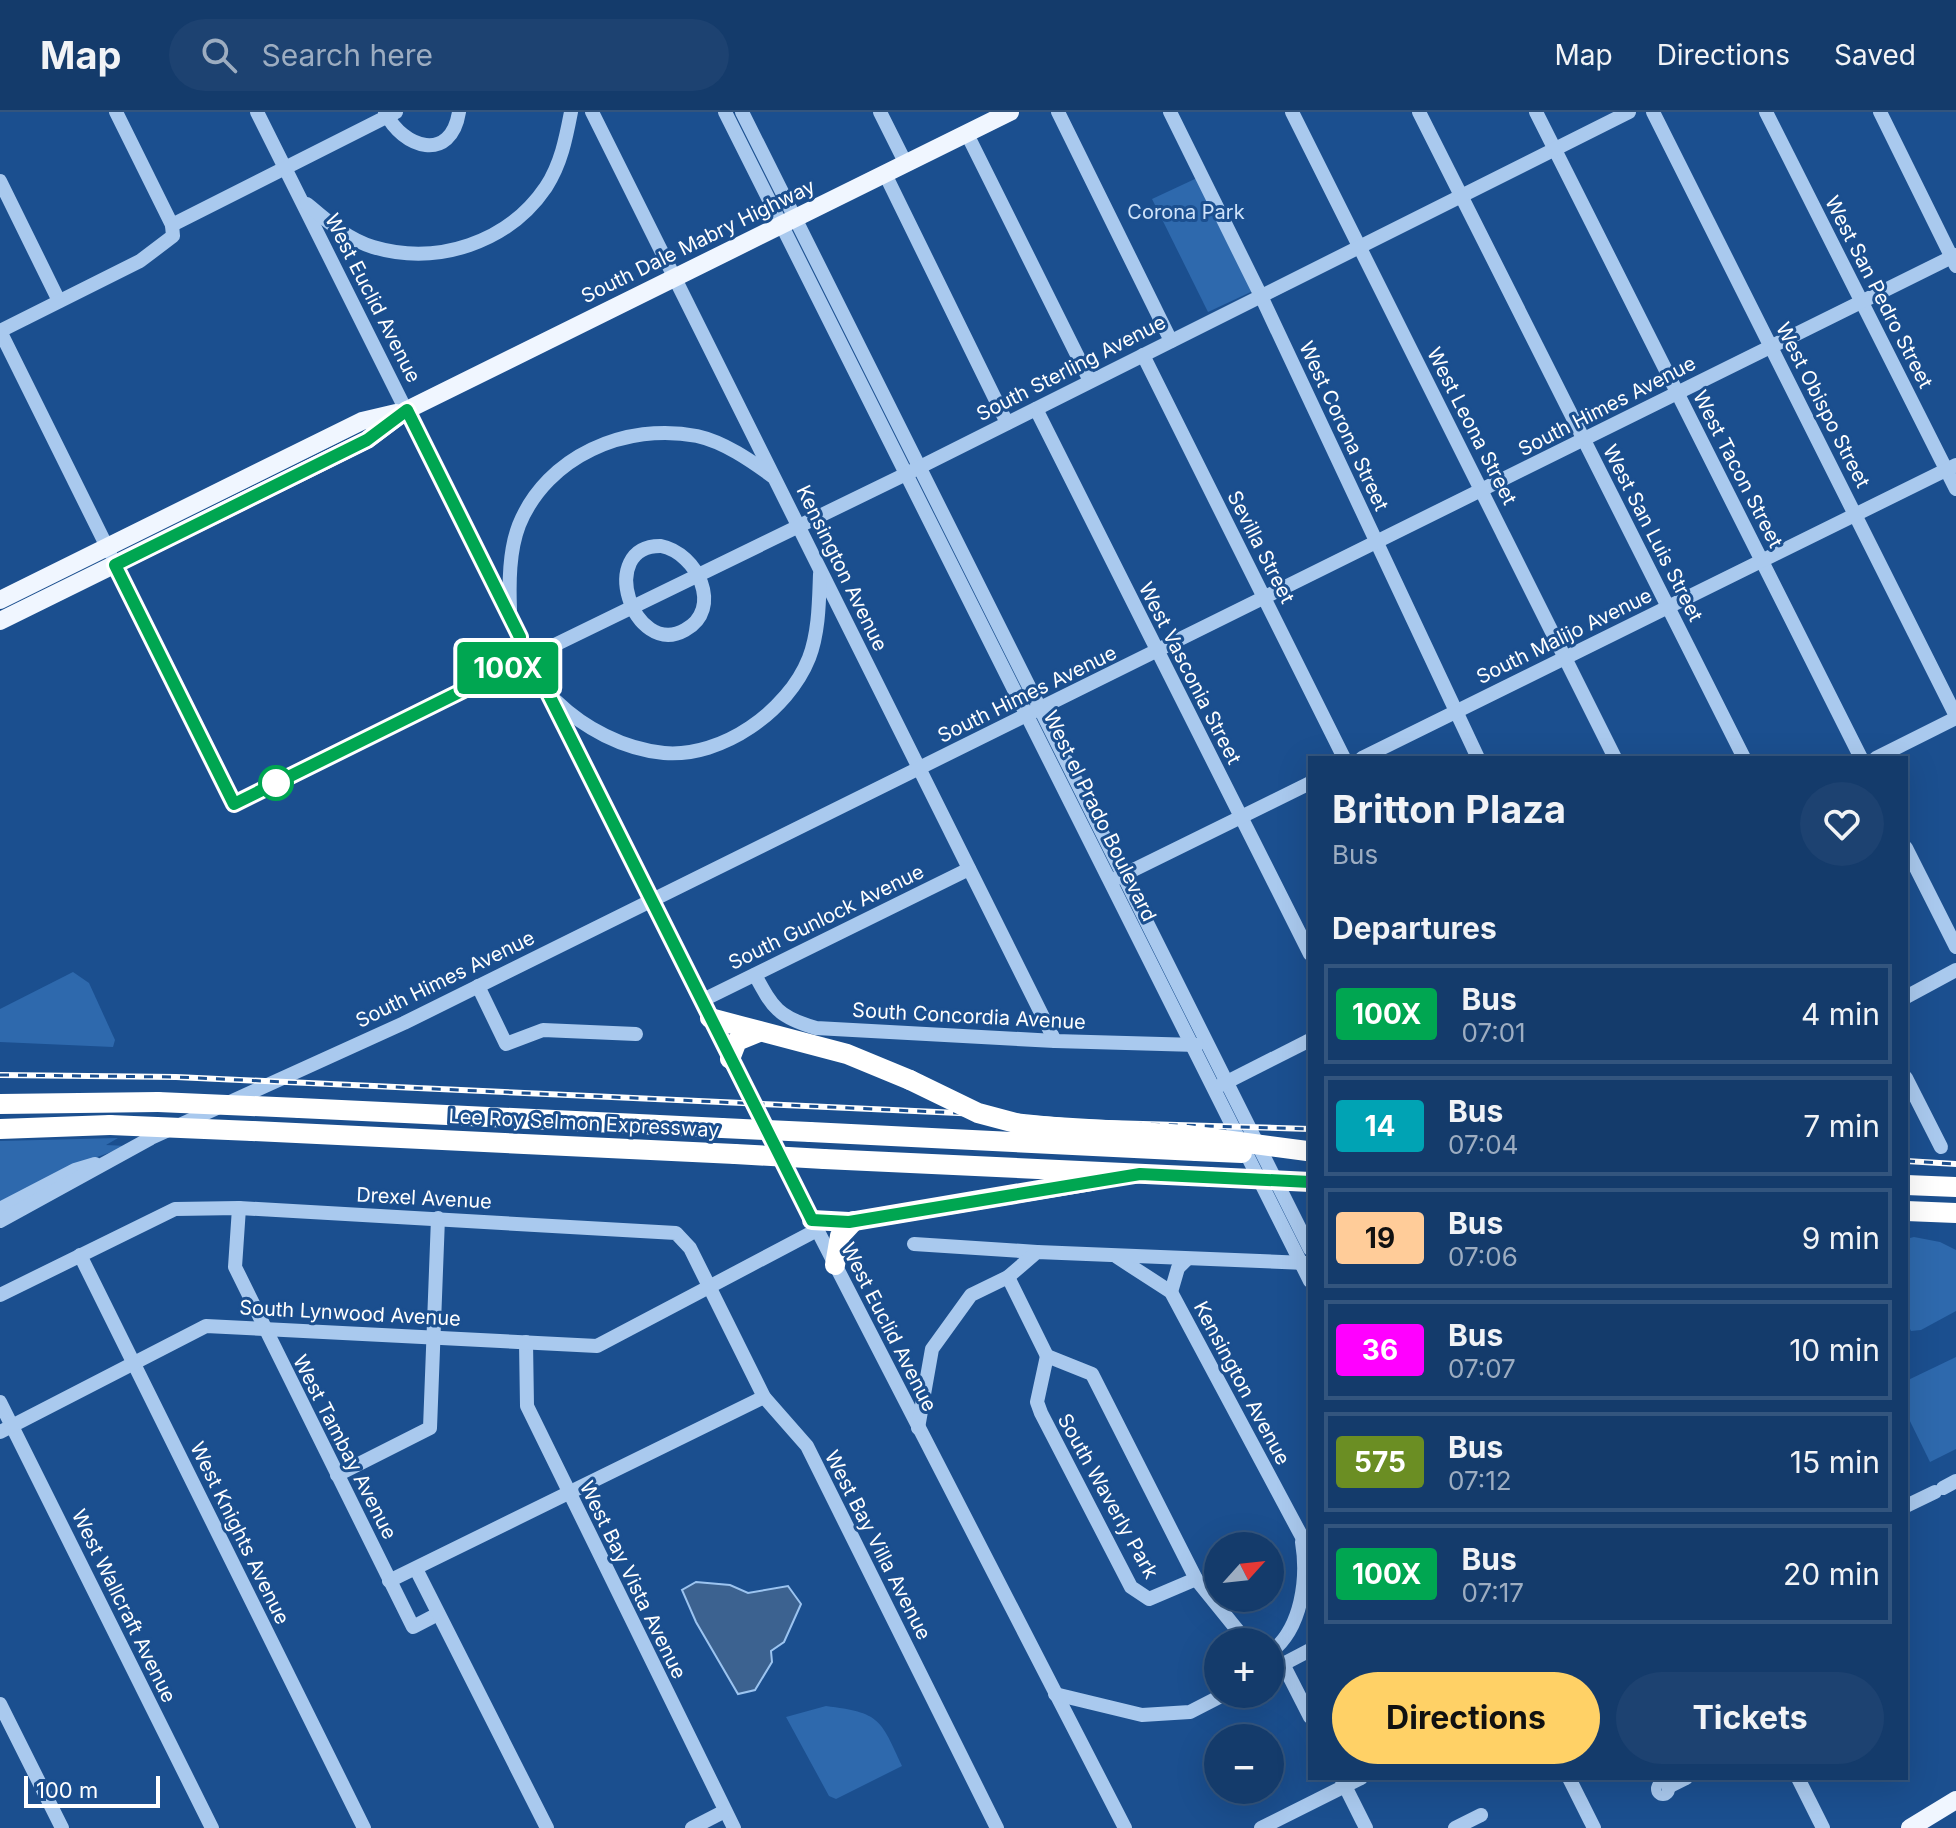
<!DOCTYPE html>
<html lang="en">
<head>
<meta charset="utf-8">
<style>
  :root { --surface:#143b6b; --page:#1d4271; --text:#f1f3f6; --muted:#9dadc1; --line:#33557e; --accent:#ffd166 }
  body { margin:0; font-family:Inter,sans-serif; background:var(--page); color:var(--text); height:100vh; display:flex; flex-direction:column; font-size:30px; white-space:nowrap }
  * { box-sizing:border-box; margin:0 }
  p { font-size:26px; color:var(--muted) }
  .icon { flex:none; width:44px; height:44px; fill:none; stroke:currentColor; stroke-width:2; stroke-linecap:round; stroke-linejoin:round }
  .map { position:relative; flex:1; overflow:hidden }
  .drawer { position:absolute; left:1308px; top:644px; width:600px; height:1024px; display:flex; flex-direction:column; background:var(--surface); border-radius:0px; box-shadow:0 8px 32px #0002,0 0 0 2px var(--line) }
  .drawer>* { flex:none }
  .badge { padding:0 16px; border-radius:6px; font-size:28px; line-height:52px }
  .needle { width:52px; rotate:63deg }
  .tools { position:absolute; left:1204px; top:1420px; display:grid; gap:16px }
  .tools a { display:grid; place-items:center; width:80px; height:80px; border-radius:50%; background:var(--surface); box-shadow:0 8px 32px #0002,0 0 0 2px var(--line); font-size:40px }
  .scale { position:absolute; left:24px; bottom:20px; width:136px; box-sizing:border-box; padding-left:8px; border:4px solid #fff; border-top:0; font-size:22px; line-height:28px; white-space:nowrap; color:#fff; -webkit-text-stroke:6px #1b4f8f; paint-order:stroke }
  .map>.badge { position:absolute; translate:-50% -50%; box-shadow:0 0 0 4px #fff }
  h2 { padding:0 24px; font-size:30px; line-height:72px }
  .round { display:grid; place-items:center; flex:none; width:84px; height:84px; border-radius:42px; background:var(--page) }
  .headline { display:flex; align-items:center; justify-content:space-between; height:136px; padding:0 24px }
  h1 { font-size:38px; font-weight:700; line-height:60px }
  .cta { display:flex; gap:16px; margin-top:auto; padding:16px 24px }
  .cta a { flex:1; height:92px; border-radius:48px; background:var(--accent); color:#111; font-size:32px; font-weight:700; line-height:92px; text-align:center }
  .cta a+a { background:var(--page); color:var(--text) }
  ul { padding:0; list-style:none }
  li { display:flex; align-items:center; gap:24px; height:100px; margin:0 16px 12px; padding:0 8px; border:4px solid var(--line); border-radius:0px }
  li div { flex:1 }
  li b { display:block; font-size:30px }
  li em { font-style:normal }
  li .badge { min-width:88px; font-weight:700; text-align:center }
  header { display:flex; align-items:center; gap:48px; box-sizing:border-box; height:112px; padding:0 40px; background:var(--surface); border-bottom:2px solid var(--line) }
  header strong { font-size:38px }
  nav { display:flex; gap:44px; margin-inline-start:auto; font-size:28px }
  .search { width:560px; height:72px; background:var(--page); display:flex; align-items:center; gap:20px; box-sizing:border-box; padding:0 28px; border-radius:44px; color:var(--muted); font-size:30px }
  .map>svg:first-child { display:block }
  .green { fill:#2e69ad }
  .water { fill:#3c6290; stroke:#9cc4f0; stroke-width:2 }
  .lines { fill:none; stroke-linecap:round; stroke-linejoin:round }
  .minor { stroke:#a9c9ee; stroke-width:14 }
  .major { stroke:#f0f6ff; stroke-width:18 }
  .highway { stroke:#fff; stroke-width:20 }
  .rail-casing { stroke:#fff; stroke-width:6 }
  .rail { stroke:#1b4f8f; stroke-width:3; stroke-dasharray:9; stroke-linecap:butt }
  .highway-bridge { stroke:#fff; stroke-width:20 }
  .line-casing { stroke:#fff; stroke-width:18 }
  .line { stroke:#00a651; stroke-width:12 }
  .stop-dot { fill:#fff; stroke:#00a651; stroke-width:4 }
  .labels { text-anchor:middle; stroke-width:6; stroke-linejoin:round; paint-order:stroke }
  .park-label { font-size:20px; fill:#cfe3fa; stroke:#1b4f8f }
  .street-label { font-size:20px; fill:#fff; stroke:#1b4f8f }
</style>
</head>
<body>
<header>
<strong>Map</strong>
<div class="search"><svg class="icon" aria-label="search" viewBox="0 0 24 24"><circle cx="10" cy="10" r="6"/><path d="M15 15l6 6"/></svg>Search here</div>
<nav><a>Map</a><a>Directions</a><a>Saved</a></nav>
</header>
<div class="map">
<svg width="1956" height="1716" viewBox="0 0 1956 1716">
  <rect width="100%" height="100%" fill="#1b4f8f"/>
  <!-- green -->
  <g class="green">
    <path d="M 1197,66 L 1253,179 L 1208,200 L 1152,87 Z"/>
    <path d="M 73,860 L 89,871 L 115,928 L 113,935 L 0,930 L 0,897 Z"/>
    <path d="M 118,1026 L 106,1033 L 127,1034 L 73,1054 L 0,1091 L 0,1029 Z"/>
    <path d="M 1914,1125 L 1940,1130 L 1956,1138 L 1956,1199 L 1921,1218 L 1911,1219 L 1906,1209 L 1906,1127 Z"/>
    <path d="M 1956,1245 L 1956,1337 L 1930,1350 L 1906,1301 L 1906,1269 Z"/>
    <path d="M 826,1594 C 880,1601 880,1606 902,1654 L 836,1687 L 829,1684 L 786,1605 Z"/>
  </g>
  <!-- water -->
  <path class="water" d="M 696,1470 L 730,1473 L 748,1481 L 788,1474 L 801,1492 L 784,1530 L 771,1539 L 772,1550 L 755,1578 L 738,1582 L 696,1510 L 682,1478 Z"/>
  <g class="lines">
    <!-- minor -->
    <g class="minor">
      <path d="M 257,0 L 753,993 L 1125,1716"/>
      <path d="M 385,0 C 403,37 451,51 459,0"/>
      <path d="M 592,0 L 1055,929"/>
      <path d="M 725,0 L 1310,1169"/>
      <path d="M 742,0 L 1310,1137"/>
      <path d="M 880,0 L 906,52"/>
      <path d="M 1058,0 L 1171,229"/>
      <path d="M 1170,0 L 1261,184 L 1478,646"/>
      <path d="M 1292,0 L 1615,646"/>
      <path d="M 1419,0 L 1744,646"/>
      <path d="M 1536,0 L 1861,646"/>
      <path d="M 1653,0 L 1956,604"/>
      <path d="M 1766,0 L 1956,377"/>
      <path d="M 1880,0 L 1956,154"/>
      <path d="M 967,22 L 1090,269"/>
      <path d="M 885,62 L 1007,311"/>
      <path d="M 0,69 L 59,189"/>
      <path d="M 307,92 C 327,109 347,127 373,135 C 437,154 508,131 546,75 C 561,52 566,26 571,0"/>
      <path d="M 172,113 L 396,0"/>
      <path d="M 0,219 L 140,149 L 173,124 L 172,113 L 116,0"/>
      <path d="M 0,219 L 110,441"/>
      <path d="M 1143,243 L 1344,646"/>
      <path d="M 1036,297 L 1310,842"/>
      <path d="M 661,434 C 697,441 724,497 685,518 C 633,547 596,433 661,434 Z"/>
      <path d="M 510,498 C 509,471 509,439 519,413 C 547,344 626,310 697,324 C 724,330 750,348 772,364"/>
      <path d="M 530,545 L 906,362 L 1629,0"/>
      <path d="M 556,589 C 584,616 623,637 664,641 C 722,646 788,599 809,546 C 819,520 819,489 820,462"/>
      <path d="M 1362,646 L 1956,353"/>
      <path d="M 1876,646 L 1956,606"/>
      <path d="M 1906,736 L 1956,835"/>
      <path d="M 1113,768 L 1310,671"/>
      <path d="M 755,863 C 773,896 778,905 816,916 L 1055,929 L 1197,933"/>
      <path d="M 478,874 L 506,932 L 543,918 L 636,922"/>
      <path d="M 1906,885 L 1956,858"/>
      <path d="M 701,889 L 969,757"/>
      <path d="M 1906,966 L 1941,1035"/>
      <path d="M 1221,973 L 1310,928"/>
      <path d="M 239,1096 L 235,1155 L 413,1515 L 438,1502"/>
      <path d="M 0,1097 L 75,1058 L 95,1052"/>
      <path d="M 0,1109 L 151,1026 L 404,911 L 1956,143"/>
      <path d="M 914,1132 L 1037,1140"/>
      <path d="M 80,1143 L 364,1716"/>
      <path d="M 1117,1145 L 1171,1180 L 1310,1440"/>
      <path d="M 1008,1165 L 1047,1244"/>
      <path d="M 1171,1180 L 1178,1156 L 1187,1147"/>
      <path d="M 0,1183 L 175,1097 L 239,1096 L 676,1121 L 690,1136 L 764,1285 L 807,1334 L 997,1716"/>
      <path d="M 526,1230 L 527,1294 L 734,1716"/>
      <path d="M 1047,1244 L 1092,1262 L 1196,1467 L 1247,1530"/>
      <path d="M 1047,1244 L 1037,1290 L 1041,1301 L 1131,1475 L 1149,1487 L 1196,1467"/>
      <path d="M 0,1290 L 212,1716"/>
      <path d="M 918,1316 L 932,1237 L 971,1183 L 1008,1165 L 1037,1140 L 1306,1151"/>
      <path d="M 0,1320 L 206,1214 L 597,1234 L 817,1118"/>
      <path d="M 337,1363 L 430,1316 L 438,1106"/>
      <path d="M 1943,1376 L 1956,1369"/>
      <path d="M 1906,1394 L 1935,1380"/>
      <path d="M 416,1457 L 547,1716"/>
      <path d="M 389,1469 L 764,1285"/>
      <path d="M 1271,1540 C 1302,1516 1308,1466 1302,1430"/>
      <path d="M 1283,1552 L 1310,1605"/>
      <path d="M 1270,1559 L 1310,1538"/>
      <path d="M 1055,1582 L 1142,1603 L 1190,1600 L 1225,1582"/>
      <path d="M 0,1592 L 62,1716"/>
      <path d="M 1341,1666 L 1366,1716"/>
      <path d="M 1569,1666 L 1594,1716"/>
      <path d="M 1798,1666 L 1823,1716"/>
      <circle cx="1663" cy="1677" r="5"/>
      <path d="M 1668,1675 L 1686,1666"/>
      <path d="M 692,1716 L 725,1699"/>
      <path d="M 1261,1716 L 1361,1666"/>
      <path d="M 1455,1716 L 1481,1703"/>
    </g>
    <!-- major -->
    <g class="major">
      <path d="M 0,488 L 362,309 L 396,301"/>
      <path d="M 0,509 L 367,328 L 407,298 L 1010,0"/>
      <path d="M 1910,1716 L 1956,1688"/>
    </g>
    <!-- highway -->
    <g class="highway">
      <path d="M 710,906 L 847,942 L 910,968"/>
      <path d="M 730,947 L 737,929 L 759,920"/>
      <path d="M 0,992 L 158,990"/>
      <path d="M 299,996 L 722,1016"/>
      <path d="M 0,1017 L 110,1013"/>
      <path d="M 252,1019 L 735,1042"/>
      <path d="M 810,1020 L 1196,1039"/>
      <path d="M 824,1047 L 1210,1065"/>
      <path d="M 1906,1073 L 1956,1075"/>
      <path d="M 1906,1099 L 1956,1101"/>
      <path d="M 812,1108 L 849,1110 L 1092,1069"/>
      <path d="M 835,1153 L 840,1124 L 854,1109"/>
    </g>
    <!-- rail casing -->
    <g class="rail-casing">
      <g id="rail">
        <path d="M 0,963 L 176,965 L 1002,1003 L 1074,1010 L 1310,1017"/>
        <path d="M 1906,1049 L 1956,1052"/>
      </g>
    </g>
    <!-- rail -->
    <use href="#rail" class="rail"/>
    <!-- highway-bridge -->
    <g class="highway-bridge">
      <path d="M 910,968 L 978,1001 L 1023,1013 L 1187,1023 L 1307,1039"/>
      <path d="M 158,990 L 299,996"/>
      <path d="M 110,1013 L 252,1019"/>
      <path d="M 722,1016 L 810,1020"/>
      <path d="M 1196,1039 L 1242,1041"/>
      <path d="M 735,1042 L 824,1047"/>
      <path d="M 1210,1065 L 1310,1070"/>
    </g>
  </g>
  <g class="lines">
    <!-- line casing -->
    <g class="line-casing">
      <path id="line" d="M 520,525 L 407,298 L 367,328 L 115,453 L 234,692 L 530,545 L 812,1108 L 849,1110 L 1140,1062 L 1310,1070"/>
    </g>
    <!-- line -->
    <use href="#line" class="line"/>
  </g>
  <!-- markers -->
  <circle class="stop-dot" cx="276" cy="671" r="16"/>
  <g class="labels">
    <!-- park labels -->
    <g class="park-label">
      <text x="1186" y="107">Corona Park</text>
    </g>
    <!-- street labels -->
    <g class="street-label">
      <text transform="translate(698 129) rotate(-26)" y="7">South Dale Mabry Highway</text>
      <text transform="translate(1879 180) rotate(63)" y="7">West San Pedro Street</text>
      <text transform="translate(373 186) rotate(63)" y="7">West Euclid Avenue</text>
      <text transform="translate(1071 256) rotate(-27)" y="7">South Sterling Avenue</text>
      <text transform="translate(1823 293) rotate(63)" y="7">West Obispo Street</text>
      <text transform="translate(1607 294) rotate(-27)" y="7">South Himes Avenue</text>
      <text transform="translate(1344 314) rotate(65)" y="7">West Corona Street</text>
      <text transform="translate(1472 314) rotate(63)" y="7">West Leona Street</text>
      <text transform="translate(1738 357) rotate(63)" y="7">West Tacon Street</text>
      <text transform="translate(1653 421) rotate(63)" y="7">West San Luis Street</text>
      <text transform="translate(1261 435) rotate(63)" y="7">Sevilla Street</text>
      <text transform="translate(842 456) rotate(64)" y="7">Kensington Avenue</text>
      <text transform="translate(1564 524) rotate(-26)" y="7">South Malijo Avenue</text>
      <text transform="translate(1190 561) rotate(63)" y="7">West Vasconia Street</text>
      <text transform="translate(1027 582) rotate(-26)" y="7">South Himes Avenue</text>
      <text transform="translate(1100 704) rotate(64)" y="7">West el Prado Boulevard</text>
      <text transform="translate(826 805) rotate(-26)" y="7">South Gunlock Avenue</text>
      <text transform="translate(445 867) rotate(-26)" y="7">South Himes Avenue</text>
      <text transform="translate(969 904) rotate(3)" y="7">South Concordia Avenue</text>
      <text transform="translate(584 1011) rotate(3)" y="7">Lee Roy Selmon Expressway</text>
      <text transform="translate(424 1086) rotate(3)" y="7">Drexel Avenue</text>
      <text transform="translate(350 1201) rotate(3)" y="7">South Lynwood Avenue</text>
      <text transform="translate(889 1215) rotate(63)" y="7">West Euclid Avenue</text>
      <text transform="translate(1242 1271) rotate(62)" y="7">Kensington Avenue</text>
      <text transform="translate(345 1335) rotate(63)" y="7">West Tambay Avenue</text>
      <text transform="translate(1108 1384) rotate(61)" y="7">South Waverly Park</text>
      <text transform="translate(240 1421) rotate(64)" y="7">West Knights Avenue</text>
      <text transform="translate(878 1433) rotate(63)" y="7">West Bay Villa Avenue</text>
      <text transform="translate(633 1468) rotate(64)" y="7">West Bay Vista Avenue</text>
      <text transform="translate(124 1494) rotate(64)" y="7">West Wallcraft Avenue</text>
    </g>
  </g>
</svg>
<div class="tools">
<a><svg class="needle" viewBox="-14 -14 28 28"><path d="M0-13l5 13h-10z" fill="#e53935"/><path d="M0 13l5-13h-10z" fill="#9dadc1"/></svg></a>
<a>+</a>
<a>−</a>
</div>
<div class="scale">100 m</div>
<b class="badge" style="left:508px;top:556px;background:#00a651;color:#fff">100X</b>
<section class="drawer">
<div class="headline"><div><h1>Britton Plaza</h1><p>Bus</p></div><a class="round"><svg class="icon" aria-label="heart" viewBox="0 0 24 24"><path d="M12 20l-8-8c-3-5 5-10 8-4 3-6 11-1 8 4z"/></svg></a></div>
<h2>Departures</h2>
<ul>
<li><span class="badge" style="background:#00a651;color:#fff">100X</span><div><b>Bus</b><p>07:01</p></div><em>4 min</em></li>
<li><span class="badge" style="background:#00a3b4;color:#fff">14</span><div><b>Bus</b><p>07:04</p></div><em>7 min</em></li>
<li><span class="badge" style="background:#fc9;color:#111">19</span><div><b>Bus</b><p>07:06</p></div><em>9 min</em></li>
<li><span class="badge" style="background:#f0f;color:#fff">36</span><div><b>Bus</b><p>07:07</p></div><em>10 min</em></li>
<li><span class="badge" style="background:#6b8e23;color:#fff">575</span><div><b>Bus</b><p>07:12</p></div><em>15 min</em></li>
<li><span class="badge" style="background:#00a651;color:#fff">100X</span><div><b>Bus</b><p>07:17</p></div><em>20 min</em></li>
</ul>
<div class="cta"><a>Directions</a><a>Tickets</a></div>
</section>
</div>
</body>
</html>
